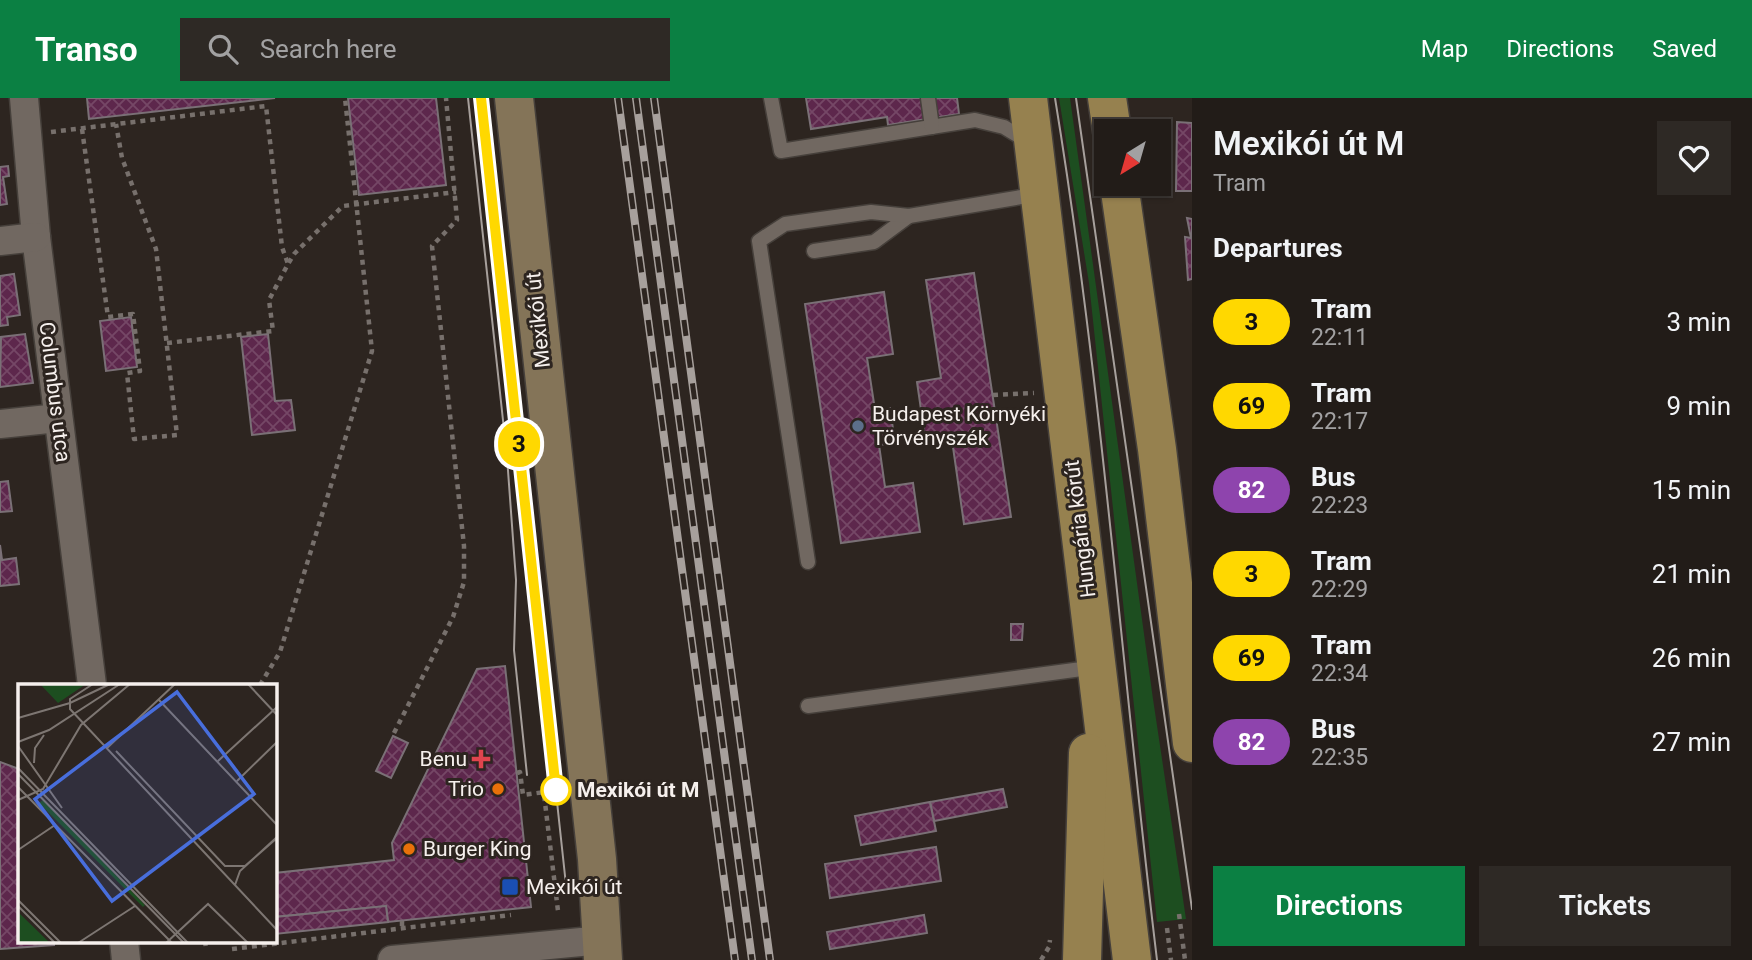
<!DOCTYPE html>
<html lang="en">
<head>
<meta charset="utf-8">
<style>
  :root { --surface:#221c18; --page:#2e2925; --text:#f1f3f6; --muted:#a2a1a2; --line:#3f3a37; --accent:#0b8043 }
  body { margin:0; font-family:Roboto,sans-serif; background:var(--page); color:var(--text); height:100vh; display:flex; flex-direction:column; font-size:26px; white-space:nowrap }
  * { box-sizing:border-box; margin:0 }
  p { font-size:23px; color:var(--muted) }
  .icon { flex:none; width:38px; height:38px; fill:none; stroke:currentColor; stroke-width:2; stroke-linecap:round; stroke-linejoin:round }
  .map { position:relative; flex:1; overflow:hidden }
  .sheet { display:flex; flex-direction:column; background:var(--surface); width:560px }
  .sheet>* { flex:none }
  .badge { padding:0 14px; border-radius:23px; font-size:24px; line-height:46px }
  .needle { width:46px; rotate:217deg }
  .controls { position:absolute; left:1094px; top:21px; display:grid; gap:14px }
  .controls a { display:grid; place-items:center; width:77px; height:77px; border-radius:0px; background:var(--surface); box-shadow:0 2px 5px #0004,0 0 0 2px var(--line); font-size:35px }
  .map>.badge { position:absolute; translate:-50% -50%; box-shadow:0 0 0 4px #fff }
  h2 { padding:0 21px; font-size:26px; line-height:63px }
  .round { display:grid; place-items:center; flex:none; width:74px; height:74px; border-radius:0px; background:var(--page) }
  .head { display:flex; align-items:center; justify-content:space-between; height:119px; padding:0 21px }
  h1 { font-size:33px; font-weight:600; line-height:52px }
  .button { display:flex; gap:14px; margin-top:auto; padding:14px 21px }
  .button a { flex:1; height:80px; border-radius:0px; background:var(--accent); color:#fff; font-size:28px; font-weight:600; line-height:80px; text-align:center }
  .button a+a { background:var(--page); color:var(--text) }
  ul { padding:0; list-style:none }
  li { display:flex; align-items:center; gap:21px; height:84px; padding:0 21px }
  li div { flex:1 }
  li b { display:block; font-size:26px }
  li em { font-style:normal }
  li .badge { min-width:77px; font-weight:700; text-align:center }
  header { display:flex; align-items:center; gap:42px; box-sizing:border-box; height:98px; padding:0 35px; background:var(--accent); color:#fff }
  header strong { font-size:33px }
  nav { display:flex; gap:38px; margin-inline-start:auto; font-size:24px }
  .search { width:490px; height:63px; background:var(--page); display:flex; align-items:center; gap:18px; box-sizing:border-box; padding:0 24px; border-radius:0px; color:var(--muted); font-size:26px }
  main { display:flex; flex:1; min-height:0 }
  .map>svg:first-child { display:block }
  .green { fill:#1d4e20 }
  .building { fill:url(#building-cross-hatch); stroke:#7a7076; stroke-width:2 }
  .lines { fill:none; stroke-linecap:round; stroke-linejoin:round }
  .lane-casing { stroke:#46403b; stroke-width:17 }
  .street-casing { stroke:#46403b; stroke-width:31 }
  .secondary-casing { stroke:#46403b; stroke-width:41 }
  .primary-casing { stroke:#46403b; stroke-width:41 }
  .path { stroke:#77706c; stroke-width:4.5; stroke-dasharray:5 5; stroke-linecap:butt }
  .lane { stroke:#716861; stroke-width:14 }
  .street { stroke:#716861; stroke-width:28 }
  .secondary { stroke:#847458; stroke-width:38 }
  .primary { stroke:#96814f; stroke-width:38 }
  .tram { stroke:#a7a09c; stroke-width:2 }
  .rail-casing { stroke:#a7a09c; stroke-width:8 }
  .rail { stroke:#2d2520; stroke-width:5; stroke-dasharray:16; stroke-linecap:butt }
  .line-casing { stroke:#fff; stroke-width:16 }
  .line { stroke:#ffd800; stroke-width:10 }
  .service-dot { fill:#5c6f8a; stroke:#2d2520; stroke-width:2.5 }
  .health-dot { fill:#e0444e; stroke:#2d2520; stroke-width:2.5 }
  .food-dot { fill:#e8710a; stroke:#2d2520; stroke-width:2.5 }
  .stop-dot { fill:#fff; stroke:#ffd800; stroke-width:3.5 }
  .transit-dot { fill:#1a4fb4; stroke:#2d2520; stroke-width:2.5 }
  .labels { text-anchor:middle; stroke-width:6; stroke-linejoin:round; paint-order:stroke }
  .street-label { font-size:21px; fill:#f6f0ed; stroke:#2d2520 }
  .poi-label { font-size:21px; fill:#f6f0ed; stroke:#2d2520; text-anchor:start }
  .stop-label { font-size:21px; font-weight:bold; fill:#f6f0ed; stroke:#2d2520; text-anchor:start }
  .inset-road { fill:none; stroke:#7d7672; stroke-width:2 }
  .view { fill:#486edc; fill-opacity:0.15; stroke:#486edc; stroke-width:3.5 }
  .inset-edge { fill:none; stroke:#f6f0ed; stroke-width:3.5 }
</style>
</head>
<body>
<header>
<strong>Transo</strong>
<div class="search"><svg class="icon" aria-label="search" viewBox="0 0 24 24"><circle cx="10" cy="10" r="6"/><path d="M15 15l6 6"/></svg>Search here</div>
<nav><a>Map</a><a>Directions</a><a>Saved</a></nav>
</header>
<main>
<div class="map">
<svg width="1192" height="862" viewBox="0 0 1192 862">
  <defs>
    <pattern id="building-cross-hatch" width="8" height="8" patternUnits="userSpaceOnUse" patternTransform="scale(1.75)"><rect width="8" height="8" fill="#5d274c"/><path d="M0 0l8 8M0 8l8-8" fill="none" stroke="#754766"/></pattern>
  </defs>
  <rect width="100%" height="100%" fill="#2d2520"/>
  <!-- green -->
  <path class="green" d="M 1059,0 L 1070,0 L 1153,601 L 1186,821 L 1157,824 L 1089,185 Z"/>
  <!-- building -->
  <g class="building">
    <path d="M 87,0 L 275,0 L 89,21 Z"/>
    <path d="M 348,0 L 436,0 L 446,87 L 359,97 Z"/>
    <path d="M 806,0 L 957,0 L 959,16 L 888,27 L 887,19 L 811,31 Z"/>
    <path d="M 1177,24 L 1192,25 L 1192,93 L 1176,93 Z"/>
    <path d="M 8,68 L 9,78 L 3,79 L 7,106 L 0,107 L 0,69 Z"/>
    <path d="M 1187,120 L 1192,121 L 1192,181 L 1188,182 L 1185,139 L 1191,140 Z"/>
    <path d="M 974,175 L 1011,419 L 964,426 L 952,342 L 926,346 L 917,284 L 941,280 L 926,182 Z"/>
    <path d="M 14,176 L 20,217 L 7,219 L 8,227 L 0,228 L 0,178 Z"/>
    <path d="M 884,194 L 893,256 L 867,260 L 875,312 L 890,310 L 895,345 L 879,347 L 885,389 L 913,385 L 920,434 L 841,445 L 805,206 Z"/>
    <path d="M 131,219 L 137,269 L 106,273 L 100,223 Z"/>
    <path d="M 25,236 L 33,285 L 0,289 L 1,239 Z"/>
    <path d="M 268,236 L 275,303 L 291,302 L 295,332 L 252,337 L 241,239 Z"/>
    <path d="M 8,383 L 12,413 L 0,414 L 0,384 Z"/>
    <path d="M 0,447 L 2,462 L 16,460 L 19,486 L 0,488 Z"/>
    <path d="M 1011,526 L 1023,526 L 1022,542 L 1011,542 Z"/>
    <path d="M 505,568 L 531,809 L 388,824 L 386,808 L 275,819 L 275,775 L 394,762 L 392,745 L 477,571 Z"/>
    <path d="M 393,638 L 408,645 L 391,680 L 376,673 Z"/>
    <path d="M 0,664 L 19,671 L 19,843 L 54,843 L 54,847 L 0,851 Z"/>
    <path d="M 1003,691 L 1007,709 L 934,723 L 930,704 Z"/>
    <path d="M 930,704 L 936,733 L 861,747 L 855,718 Z"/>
    <path d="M 936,749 L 941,783 L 830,800 L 825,766 Z"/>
    <path d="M 386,808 L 388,824 L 275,836 L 275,819 Z"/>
    <path d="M 924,817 L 927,835 L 830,851 L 827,834 Z"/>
  </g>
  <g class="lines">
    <!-- lane casing -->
    <g class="lane-casing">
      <g id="lane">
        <path d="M 771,0 L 781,53 L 975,22 L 1004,29 L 1027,43"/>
        <path d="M 928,0 L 932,29"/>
        <path d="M 814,153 L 874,144 L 909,118"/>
        <path d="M 808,464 L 759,143 L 785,126 L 871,114 L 909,118 L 1039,96"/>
        <path d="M 808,608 L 1089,570"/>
      </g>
    </g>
    <!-- street casing -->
    <g class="street-casing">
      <g id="street">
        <path d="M 24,0 L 36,139 L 92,587"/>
        <path d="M 0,143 L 36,139"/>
        <path d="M 0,326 L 58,320"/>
        <path d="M 124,843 L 126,862"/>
        <path d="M 392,862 L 602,842"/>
      </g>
    </g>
    <!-- secondary casing -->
    <g class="secondary-casing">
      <path id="secondary" d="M 514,0 L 597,761 L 603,862"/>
    </g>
    <!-- primary casing -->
    <g class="primary-casing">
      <g id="primary">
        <path d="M 1028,0 L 1132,862"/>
        <path d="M 1107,0 L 1112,33"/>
        <path d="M 1119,86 L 1157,351 L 1192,645"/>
        <path d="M 1082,862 L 1088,655"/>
      </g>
    </g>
    <!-- path -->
    <g class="path">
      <path d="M 82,31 L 108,219 L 133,216 L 140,273 L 127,275 L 134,341 L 177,337 L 156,151 L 122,60 L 116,26"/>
      <path d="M 51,34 L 266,8 L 282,149 L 288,166"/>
      <path d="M 167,245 L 273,233 L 269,202 L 288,166 L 294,156 L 343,108 L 456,94"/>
      <path d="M 993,297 L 1034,295"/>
      <path d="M 260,587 L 280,554 L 372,253 L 345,0"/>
      <path d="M 394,635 L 453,519 L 464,484 L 464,448 L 432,148 L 457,122 L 446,0"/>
      <path d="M 517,675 L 520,674 L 523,697 L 559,692"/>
      <path d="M 543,688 L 558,813"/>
      <path d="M 1179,816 L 1185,862"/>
      <path d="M 402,823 L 402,831"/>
      <path d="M 1167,830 L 1171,862"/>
      <path d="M 205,843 L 206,851"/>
      <path d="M 232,851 L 511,817"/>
      <path d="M 1041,862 L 1049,849 L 1050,842"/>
    </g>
    <!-- lane -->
    <use href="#lane" class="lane"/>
    <!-- street -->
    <use href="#street" class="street"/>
    <!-- secondary -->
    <use href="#secondary" class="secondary"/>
    <!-- primary -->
    <use href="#primary" class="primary"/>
    <!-- tram -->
    <g class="tram">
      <path d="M 468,0 L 507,359 L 516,482 L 514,552 L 527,677"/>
      <path d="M 481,0 L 566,787"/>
      <path d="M 1055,0 C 1102,286 1122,575 1157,862"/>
      <path d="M 1076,0 L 1192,811"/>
    </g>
    <!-- rail casing -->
    <g class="rail-casing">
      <g id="rail">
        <path d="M 618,0 L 735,862"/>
        <path d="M 636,0 L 752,862"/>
        <path d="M 654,0 L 770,862"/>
      </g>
    </g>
    <!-- rail -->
    <use href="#rail" class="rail"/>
  </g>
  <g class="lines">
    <!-- line casing -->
    <g class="line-casing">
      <path id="line" d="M 481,0 L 556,692"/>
    </g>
    <!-- line -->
    <use href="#line" class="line"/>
  </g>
  <!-- markers -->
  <circle class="service-dot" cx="858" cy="328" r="7"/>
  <path class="health-dot" d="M477.5 650.5h7v7h7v7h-7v7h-7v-7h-7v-7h7z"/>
  <g class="food-dot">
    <circle cx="498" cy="691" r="7"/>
    <circle cx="409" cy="751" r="7"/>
  </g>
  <circle class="stop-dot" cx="556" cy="692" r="14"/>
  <rect class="transit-dot" x="501" y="780" width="18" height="18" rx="3.5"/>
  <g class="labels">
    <!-- street labels -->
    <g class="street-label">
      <text transform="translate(538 222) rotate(-96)" y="7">Mexikói út</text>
      <text transform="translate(55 294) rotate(83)" y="7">Columbus utca</text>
      <text transform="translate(1080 431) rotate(-97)" y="7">Hungária körút</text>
    </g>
    <!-- poi labels -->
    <g class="poi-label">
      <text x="872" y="323">Budapest Környéki<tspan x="872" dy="24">Törvényszék</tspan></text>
      <text x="467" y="668" text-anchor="end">Benu</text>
      <text x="484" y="698" text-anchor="end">Trio</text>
      <text x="423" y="758">Burger King</text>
      <text x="526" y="796">Mexikói út</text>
    </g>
    <!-- stop labels -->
    <g class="stop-label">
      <text x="577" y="699">Mexikói út M</text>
    </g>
  </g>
  <!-- overview -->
  <g transform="translate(18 586)">
    <rect width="259" height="259" fill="#2d2520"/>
    <path d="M 22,0 L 68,0 L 40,19 ZM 25,116 L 127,221 L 125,223 L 21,119 ZM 0,229 L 2,230 L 32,259 L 0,259 Z" fill="#1d4e20"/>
    <path class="inset-road" d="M 75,0 L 52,15 L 52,25 L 259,246M 230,0 L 259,31M 141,16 L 259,141M 0,34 L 52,19 L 92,0M 0,58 L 31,46 L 102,0M 0,62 L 44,124M 89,64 L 157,0M 98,67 L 207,182 L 227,182 L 259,154M 200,77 L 259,23M 16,79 L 17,64 L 26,51M 0,84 L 170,259M 0,90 L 166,259M 219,97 L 259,58M 0,103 L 154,259M 0,116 L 25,105 L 63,41 L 112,0M 0,166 L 37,141M 217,201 L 222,187 L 259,153M 0,216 L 43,259M 0,222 L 37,259M 60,259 L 117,222M 148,259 L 190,220 L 230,259"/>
    <path class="view" d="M 159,8 L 236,110 L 94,217 L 17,115 Z"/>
    <rect width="259" height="259" class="inset-edge"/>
  </g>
</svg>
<div class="controls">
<a><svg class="needle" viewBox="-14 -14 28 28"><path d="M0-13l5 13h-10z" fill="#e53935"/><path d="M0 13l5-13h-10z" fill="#a2a1a2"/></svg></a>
</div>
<b class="badge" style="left:519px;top:346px;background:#ffd800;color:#111">3</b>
</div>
<section class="sheet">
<div class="head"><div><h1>Mexikói út M</h1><p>Tram</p></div><a class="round"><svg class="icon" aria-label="heart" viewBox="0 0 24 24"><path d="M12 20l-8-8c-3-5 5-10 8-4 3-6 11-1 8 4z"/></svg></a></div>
<h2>Departures</h2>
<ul>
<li><span class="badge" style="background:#ffd800;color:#111">3</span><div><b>Tram</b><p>22:11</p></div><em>3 min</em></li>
<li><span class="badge" style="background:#ffd800;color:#111">69</span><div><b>Tram</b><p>22:17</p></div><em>9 min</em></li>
<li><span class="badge" style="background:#8e44ad;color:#fff">82</span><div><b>Bus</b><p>22:23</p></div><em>15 min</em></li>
<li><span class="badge" style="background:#ffd800;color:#111">3</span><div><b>Tram</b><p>22:29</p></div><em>21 min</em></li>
<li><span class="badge" style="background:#ffd800;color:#111">69</span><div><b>Tram</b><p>22:34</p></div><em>26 min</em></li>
<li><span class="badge" style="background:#8e44ad;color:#fff">82</span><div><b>Bus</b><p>22:35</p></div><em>27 min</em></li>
</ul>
<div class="button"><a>Directions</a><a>Tickets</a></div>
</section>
</main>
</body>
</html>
